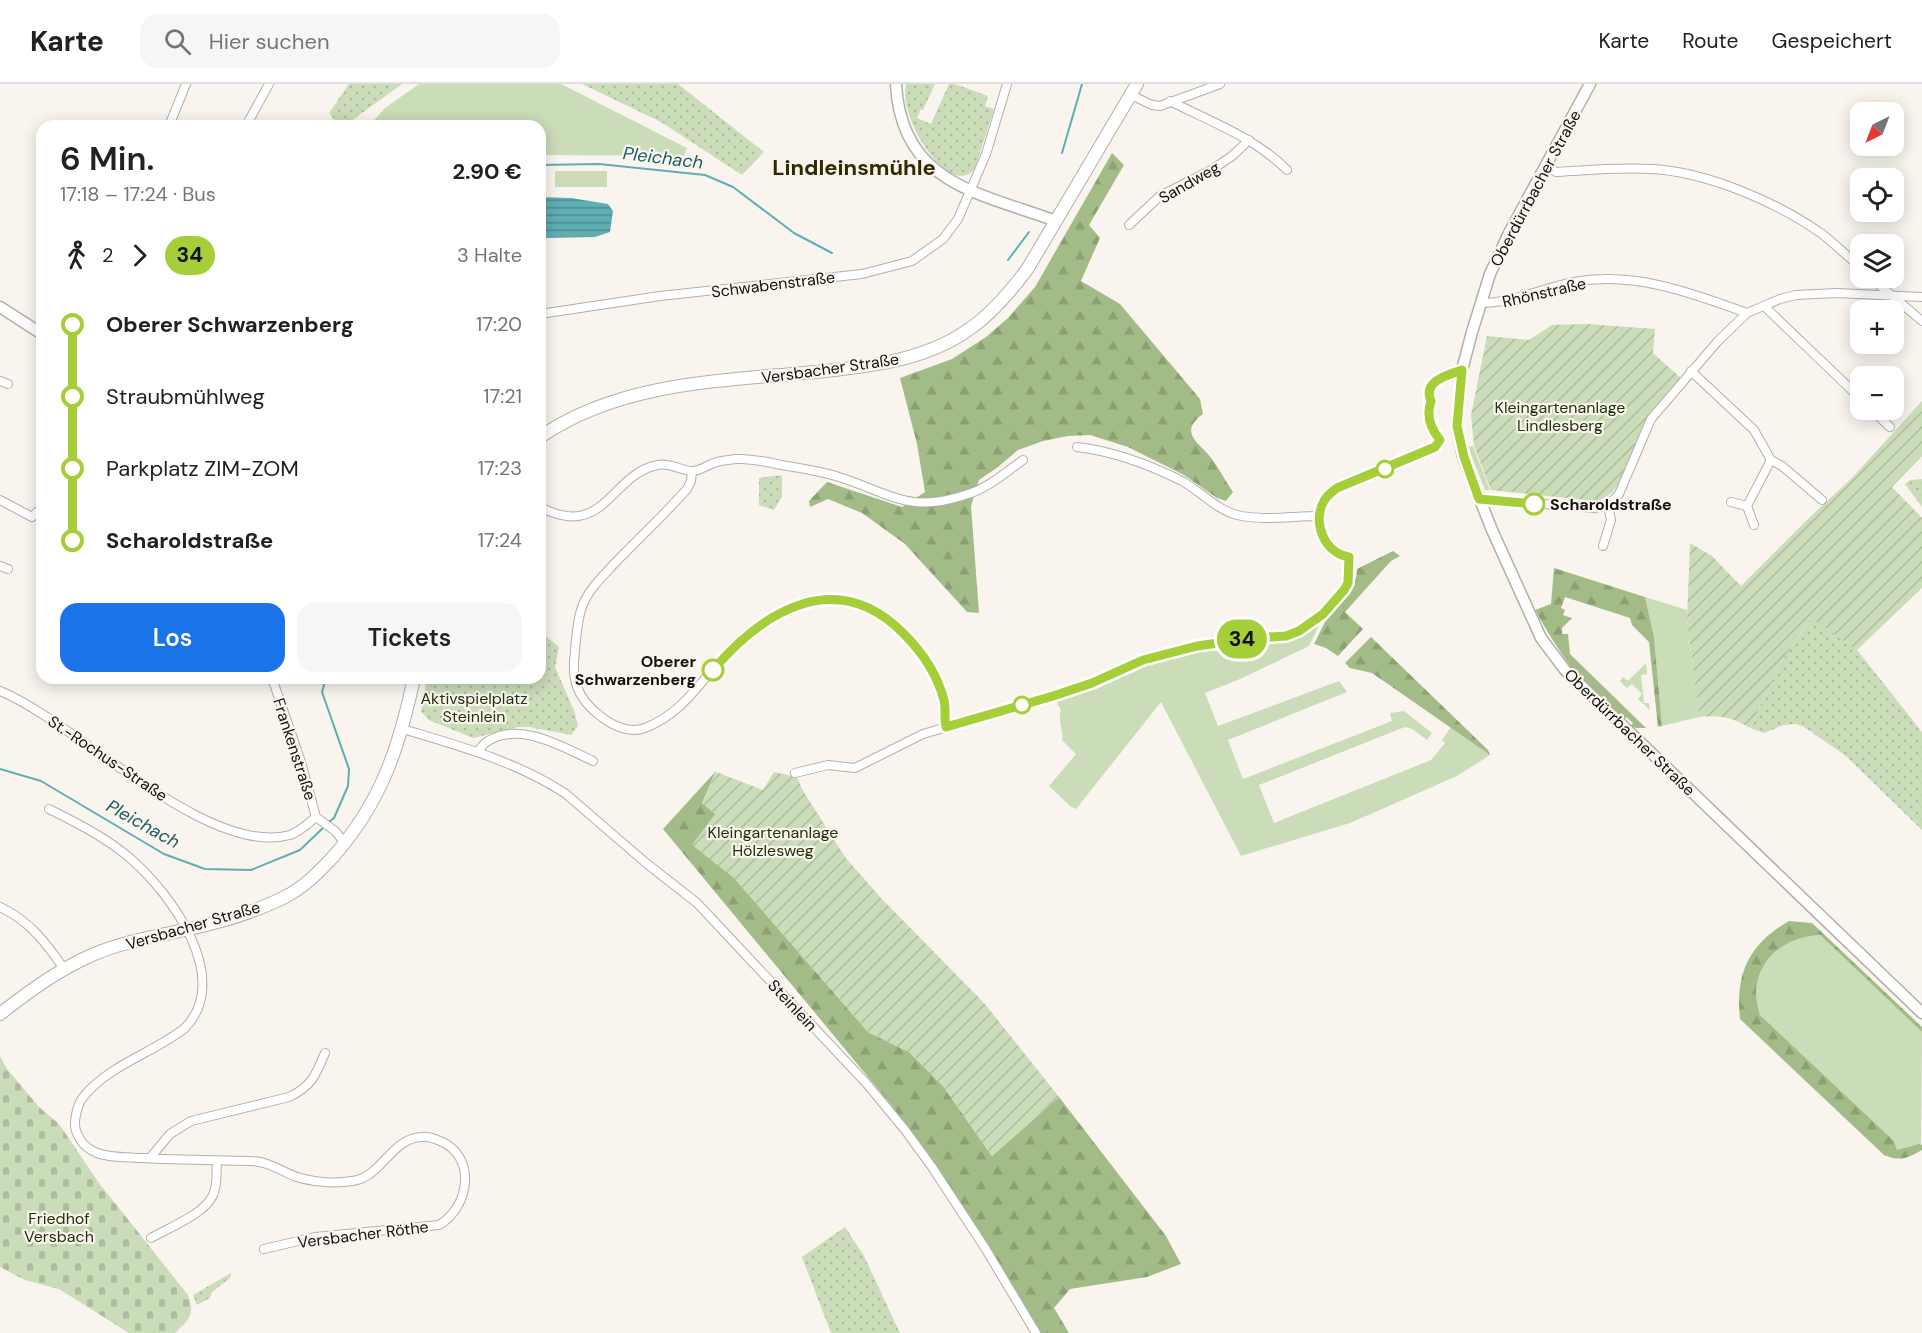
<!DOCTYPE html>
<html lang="de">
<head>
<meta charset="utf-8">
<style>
  :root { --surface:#fff; --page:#f6f6f6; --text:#202124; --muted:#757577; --line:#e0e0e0; --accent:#1a73e8 }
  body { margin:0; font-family:"DM Sans",sans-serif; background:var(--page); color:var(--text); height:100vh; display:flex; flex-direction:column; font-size:22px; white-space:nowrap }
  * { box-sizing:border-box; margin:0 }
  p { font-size:20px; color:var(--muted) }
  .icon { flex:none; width:33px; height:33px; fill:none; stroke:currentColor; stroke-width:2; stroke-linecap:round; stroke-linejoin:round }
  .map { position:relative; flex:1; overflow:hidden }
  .details { position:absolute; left:36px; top:36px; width:510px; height:564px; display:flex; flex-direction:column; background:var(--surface); border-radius:18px; box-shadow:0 3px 15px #0003 }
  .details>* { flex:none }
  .badge { padding:0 12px; border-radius:20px; font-size:21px; line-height:39px }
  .needle { width:39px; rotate:222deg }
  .buttons { position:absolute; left:1850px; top:18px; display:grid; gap:12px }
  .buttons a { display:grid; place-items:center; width:54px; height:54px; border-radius:12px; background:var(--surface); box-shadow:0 3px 15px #0003; font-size:30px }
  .map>.badge { position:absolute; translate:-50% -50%; box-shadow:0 0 0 3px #fff }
  .legs { display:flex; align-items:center; gap:9px; height:66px; padding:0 24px; font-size:20px }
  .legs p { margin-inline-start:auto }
  .overview { display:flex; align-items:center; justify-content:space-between; height:102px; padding:0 24px }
  h1 { font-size:33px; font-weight:600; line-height:45px }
  .button { display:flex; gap:12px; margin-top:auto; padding:12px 24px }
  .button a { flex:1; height:69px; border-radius:18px; background:var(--accent); color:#fff; font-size:24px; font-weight:600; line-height:69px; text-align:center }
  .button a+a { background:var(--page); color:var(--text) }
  ul { padding:0 24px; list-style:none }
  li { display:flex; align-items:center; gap:21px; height:72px; font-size:22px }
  li i { display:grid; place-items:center; width:9px; height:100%; margin:0 8px; background:currentColor }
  li i::after { content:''; width:15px; height:15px; margin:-8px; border:4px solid; border-radius:50%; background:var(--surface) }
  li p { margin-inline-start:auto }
  li:first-child i { background:linear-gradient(#0000 50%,currentColor 0) }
  li:last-child i { background:linear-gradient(currentColor 50%,#0000 0) }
  header { display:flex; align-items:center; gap:36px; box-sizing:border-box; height:84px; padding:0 30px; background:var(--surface); border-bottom:2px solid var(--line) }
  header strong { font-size:28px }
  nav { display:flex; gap:33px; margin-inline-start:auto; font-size:21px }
  .search { width:420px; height:54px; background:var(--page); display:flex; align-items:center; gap:15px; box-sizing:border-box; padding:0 21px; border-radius:18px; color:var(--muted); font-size:22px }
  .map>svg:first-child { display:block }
  .grass { fill:#cbdcb9 }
  .forest { fill:url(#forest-firs) }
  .cemetery { fill:url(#cemetery-stones) }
  .park { fill:url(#park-dots) }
  .garden { fill:url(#garden-furrows) }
  .water { fill:url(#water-rules) }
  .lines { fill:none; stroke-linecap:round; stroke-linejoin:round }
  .stream { stroke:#5faeb3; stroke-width:2 }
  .minor-casing { stroke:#b3b0a9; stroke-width:10 }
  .tertiary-casing { stroke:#b3b0a9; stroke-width:13 }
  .secondary-casing { stroke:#b3b0a9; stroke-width:14 }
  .minor { stroke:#fff; stroke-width:8 }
  .tertiary { stroke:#fff; stroke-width:10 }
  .secondary { stroke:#fff; stroke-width:12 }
  .line-1-casing { stroke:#fff; stroke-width:14 }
  .line-1 { stroke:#a6ce39; stroke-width:9 }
  .stop-1-dot { fill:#fff; stroke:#a6ce39; stroke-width:3 }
  .labels { text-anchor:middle; stroke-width:4.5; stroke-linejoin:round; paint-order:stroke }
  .street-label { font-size:16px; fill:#12110e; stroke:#f9f5ee }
  .park-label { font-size:16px; fill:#22330b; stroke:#f9f5ee }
  .stop-label { font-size:16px; font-weight:bold; fill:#12110e; stroke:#f9f5ee; text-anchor:start }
  .water-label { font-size:18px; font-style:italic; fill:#1a5d61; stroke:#f9f5ee }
  .district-label { font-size:22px; font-weight:bold; fill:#342800; stroke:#f9f5ee }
</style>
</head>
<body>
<header>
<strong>Karte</strong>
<div class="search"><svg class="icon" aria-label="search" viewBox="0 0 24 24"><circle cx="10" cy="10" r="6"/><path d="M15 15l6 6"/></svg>Hier suchen</div>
<nav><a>Karte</a><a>Route</a><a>Gespeichert</a></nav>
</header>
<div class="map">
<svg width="1922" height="1249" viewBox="0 0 1922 1249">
  <defs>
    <pattern id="forest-firs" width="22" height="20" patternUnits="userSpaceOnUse" patternTransform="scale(1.5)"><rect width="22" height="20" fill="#a3bc87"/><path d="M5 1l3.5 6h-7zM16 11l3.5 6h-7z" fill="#8ba173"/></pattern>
    <pattern id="cemetery-stones" width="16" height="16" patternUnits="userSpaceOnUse" patternTransform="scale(1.5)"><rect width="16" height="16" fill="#cbdcb9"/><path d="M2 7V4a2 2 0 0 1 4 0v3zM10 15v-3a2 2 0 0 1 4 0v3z" fill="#adbc9e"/></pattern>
    <pattern id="park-dots" width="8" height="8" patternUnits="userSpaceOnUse" patternTransform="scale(1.5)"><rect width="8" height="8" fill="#cbdcb9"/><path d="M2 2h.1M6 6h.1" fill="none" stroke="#adbc9e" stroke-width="1.8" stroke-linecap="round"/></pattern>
    <pattern id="garden-furrows" width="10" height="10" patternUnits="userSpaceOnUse" patternTransform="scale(1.5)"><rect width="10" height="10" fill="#cbdcb9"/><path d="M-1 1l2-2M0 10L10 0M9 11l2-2" fill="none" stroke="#adbc9e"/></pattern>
    <pattern id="water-rules" width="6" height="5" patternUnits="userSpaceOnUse" patternTransform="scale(1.5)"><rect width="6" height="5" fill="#5faeb3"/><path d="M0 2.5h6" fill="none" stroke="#4d8c90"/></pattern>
  </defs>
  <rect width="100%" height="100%" fill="#f9f5ee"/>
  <!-- grass -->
  <g class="grass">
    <path d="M 419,0 L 561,0 L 687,64 L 684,72 L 540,71 L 540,42 L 369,42 L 385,24 Z"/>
    <rect x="555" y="87" width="52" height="16"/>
    <path d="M 1473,362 L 1490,406 L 1485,406 L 1468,363 Z"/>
    <path d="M 1645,513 L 1687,526 L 1687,536 L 1699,633 L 1662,642 L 1654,553 Z"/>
    <path d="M 1320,539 L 1309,562 L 1240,595 L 1205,609 L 1218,642 L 1339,597 L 1347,608 L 1228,656 L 1243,695 L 1392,637 L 1390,629 L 1404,627 L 1432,649 L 1427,656 L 1412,645 L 1405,643 L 1259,701 L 1274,739 L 1431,676 L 1445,659 L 1442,656 L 1451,643 L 1490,671 L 1457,692 L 1350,739 L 1241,772 L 1161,618 L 1076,725 L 1070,722 L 1049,702 L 1076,670 L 1062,656 C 1064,645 1057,639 1061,626 L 1056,617 L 1142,580 L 1191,566 L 1266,556 C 1290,562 1301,551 1320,539 Z"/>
    <path d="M 1646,579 L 1647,590 L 1641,591 L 1644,619 L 1649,619 L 1650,626 L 1638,615 L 1642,610 L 1632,600 L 1627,604 L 1620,597 L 1623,593 L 1628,597 Z"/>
    <path d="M 1820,851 L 1922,948 L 1921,1061 L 1919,1060 L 1897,1067 L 1894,1057 L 1760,931 C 1758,924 1756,915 1756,908 C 1758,871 1787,853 1820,851 Z"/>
  </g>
  <!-- forest -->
  <g class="forest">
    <path d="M 1112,69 L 1124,81 L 1089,141 L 1100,154 L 1081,197 L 1120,220 L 1200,315 L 1203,330 C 1177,349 1200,359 1212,375 C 1220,386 1226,398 1233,408 L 1226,417 L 1217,414 L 1184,391 L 1128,363 L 1090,351 L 1068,352 L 1043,357 L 1018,366 L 998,383 L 979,396 L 971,422 L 979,529 L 967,528 L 905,460 L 862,429 L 828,415 L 810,423 L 809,417 L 827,398 L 902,423 L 925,408 L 917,360 L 900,294 L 952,275 L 986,253 L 1008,234 L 1035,203 Z"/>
    <path d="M 1393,467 L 1400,472 L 1391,477 L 1345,528 L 1363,545 L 1338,572 L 1326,564 L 1314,560 C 1318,553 1321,545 1325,538 C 1335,521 1357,507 1357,485 Z"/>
    <path d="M 1554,484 L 1645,513 L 1654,553 L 1662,642 L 1658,643 L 1649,558 L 1632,541 L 1630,534 L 1565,513 L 1561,524 L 1565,526 L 1563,531 L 1572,534 L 1562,544 L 1562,550 L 1568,550 L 1570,570 L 1646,644 L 1636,644 L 1631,642 L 1633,639 L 1626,633 L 1624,635 L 1574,588 L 1550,552 L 1535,526 L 1551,520 Z"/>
    <path d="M 1371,553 L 1488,666 L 1490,671 L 1372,589 L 1350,584 L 1345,579 Z"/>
    <path d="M 716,687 L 702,719 L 716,730 L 735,795 L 868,948 L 909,968 L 943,1002 L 992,1072 L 1059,1013 L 1166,1152 L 1181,1180 L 1147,1193 L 1070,1205 L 1054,1224 L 1069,1249 L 1038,1249 L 892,1022 L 663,745 Z"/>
    <path d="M 1789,837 L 1812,839 L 1922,943 L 1922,948 L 1820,851 C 1787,853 1758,872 1756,908 C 1756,915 1758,924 1760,931 L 1894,1057 L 1897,1066 L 1919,1060 L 1922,1061 L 1922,1066 C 1908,1074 1900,1078 1884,1071 L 1740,935 C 1735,890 1749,860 1789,837 Z"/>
  </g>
  <!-- cemetery -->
  <path class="cemetery" d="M 0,972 L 7,985 L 39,1023 L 59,1040 L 99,1099 L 188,1211 C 195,1231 190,1235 175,1249 L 129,1249 L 59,1205 L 25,1196 L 0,1183 Z"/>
  <!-- park -->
  <g class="park">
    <path d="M 349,0 L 402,0 L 344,42 L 339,42 L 329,29 Z"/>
    <path d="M 582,0 L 678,0 L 764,68 L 742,91 L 661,38 Z"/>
    <path d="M 906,0 L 935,0 L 923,26 L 921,25 L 917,34 L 931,40 L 949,0 L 955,0 L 988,12 L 985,22 L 994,25 L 975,84 C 954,112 920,59 913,41 C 908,30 903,13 906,0 Z"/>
    <path d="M 782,391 L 782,413 L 774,426 L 759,421 L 759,394 Z"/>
    <path d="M 1922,395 L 1922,423 L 1905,400 L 1910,396 Z"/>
    <path d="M 1812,533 L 1857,566 L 1922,648 L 1922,746 L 1846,672 L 1804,643 L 1796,640 L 1784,641 L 1764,649 L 1750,644 L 1781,578 Z"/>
    <path d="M 540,551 L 547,553 L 559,563 L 555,583 L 575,629 L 578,642 L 571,651 L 529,643 L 518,643 L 473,654 L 429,636 L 421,628 L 427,594 L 540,594 Z"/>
    <path d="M 845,1143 L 864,1172 L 900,1249 L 831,1249 L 802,1173 Z"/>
    <path d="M 231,1189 L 230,1194 L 212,1208 L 210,1214 L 197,1221 L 193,1211 Z"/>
  </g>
  <!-- garden -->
  <g class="garden">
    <path d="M 1587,240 L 1655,245 L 1653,269 L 1681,294 C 1670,307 1657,319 1648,333 C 1631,358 1629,410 1596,417 L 1491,406 L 1474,362 L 1471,331 L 1487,252 L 1529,256 L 1552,241 Z"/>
    <path d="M 1922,317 L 1922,372 L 1892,403 L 1922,434 L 1922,504 L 1857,566 L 1811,534 L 1781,578 L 1750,644 C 1732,633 1719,631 1699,633 L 1687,536 L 1690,459 L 1712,472 L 1741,502 L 1810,433 L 1852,394 Z"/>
    <path d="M 716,688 L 763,706 L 774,688 L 797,693 L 802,705 L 845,773 L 881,814 L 985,920 L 1059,1013 L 992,1072 L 943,1002 L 909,968 L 868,948 L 735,795 L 692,761 L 715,730 L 702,719 Z"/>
  </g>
  <!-- water -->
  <path class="water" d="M 540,113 L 571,114 L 608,120 L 613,127 L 610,148 L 595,153 L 540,154 Z"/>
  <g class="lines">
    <!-- stream -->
    <g class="stream">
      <path d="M 1062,69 L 1082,0"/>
      <path d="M 540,81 L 599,80 L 705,91 L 733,103 L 794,149 L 832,169"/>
      <path d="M 1008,176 L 1029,148"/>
      <path d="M 326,594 L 322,608 L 349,685 L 348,702 L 334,734 L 329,738"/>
      <path d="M 0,685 L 41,697 L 164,770 L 205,785 L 251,786 L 300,766 L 325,742"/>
    </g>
    <!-- minor casing -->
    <g class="minor-casing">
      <g id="minor">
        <path d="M 1131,11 L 1152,21 L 1160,22 L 1220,0"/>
        <path d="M 1170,17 C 1211,38 1254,53 1287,86"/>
        <path d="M 169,42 L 186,0"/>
        <path d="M 246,42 L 269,0"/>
        <path d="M 1546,81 L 1556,88 C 1588,86 1620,83 1652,85 C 1707,88 1777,118 1822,150 C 1835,160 1847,172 1860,183"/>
        <path d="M 1129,141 L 1160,112 L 1213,85 L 1232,72 L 1249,56"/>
        <path d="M 1871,194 L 1922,237"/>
        <path d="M 1481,219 C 1512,219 1543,204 1574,198 C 1634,187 1692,209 1747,229"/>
        <path d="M 1764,222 L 1860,314"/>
        <path d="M 540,230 L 660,212 L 862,190 L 912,177 L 943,155 L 958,135 L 986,70 L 1007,0"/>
        <path d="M 1691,287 L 1754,346 L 1771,376 L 1782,382 L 1822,416"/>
        <path d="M 0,297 L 8,300"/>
        <path d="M 1872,326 L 1890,343"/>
        <path d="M 1077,363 C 1112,367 1150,381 1182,397 C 1200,407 1217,426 1237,431 C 1263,437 1293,432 1319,432"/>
        <path d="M 692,387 L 691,397 L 687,405 C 664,431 638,455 614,480 C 602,493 588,506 582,523 C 577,537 576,554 575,568 C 571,595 577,614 599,631 C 611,641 629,650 645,644 C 684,629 703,594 730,565 C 757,537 807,508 847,516 C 859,518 870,525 880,531 C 910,549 935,582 944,616 C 946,625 944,634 946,643"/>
        <path d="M 1479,415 L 1594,424 L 1608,421 L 1619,410 L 1651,335 L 1718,257 L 1747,229 L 1780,215 L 1796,211 L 1837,209 L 1922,213"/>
        <path d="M 0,416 L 32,433 L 42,423"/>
        <path d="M 1731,418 L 1747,422"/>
        <path d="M 540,423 C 605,457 611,389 658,381 C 669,378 685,388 693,387 C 699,387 708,381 714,379 C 721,376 729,376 736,375 C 751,374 767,378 781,381 C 801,384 820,387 839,393 C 890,409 908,430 965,411 C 987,405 1005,389 1023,376"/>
        <path d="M 1754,441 L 1747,422 L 1771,376"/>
        <path d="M 1603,462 L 1611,436 L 1608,421"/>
        <path d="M 0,482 L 8,485"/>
        <path d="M 272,594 L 301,678 L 316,733 L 335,747 L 345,759"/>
        <path d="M 0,607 C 76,638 207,774 290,751 C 299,748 309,739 316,733"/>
        <path d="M 403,645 C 459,662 516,677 566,710 L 646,779 L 697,819 L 867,1000 L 905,1046 L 932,1083 L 985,1164 L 1036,1249"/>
        <path d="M 478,667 C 481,664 484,659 488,657 C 520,637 563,663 593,677"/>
        <path d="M 795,689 L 828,681 L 855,684 L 923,650 L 1053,612 L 1092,599 L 1143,576 L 1197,562 L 1254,554 L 1286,552 L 1299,547 L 1320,531"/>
        <path d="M 49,725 C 77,739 107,754 131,775 C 171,810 233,894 185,944 C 153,969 111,980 84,1012 C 78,1019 76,1028 75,1037 C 74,1051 84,1064 97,1069 C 110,1074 128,1073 142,1074 C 178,1076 215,1076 251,1077 C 266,1077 280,1086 294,1092 C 311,1098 333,1100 352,1097 C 383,1093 391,1053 423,1053 C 428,1052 435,1055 440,1057 C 477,1072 470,1123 439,1141 L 315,1153 L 264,1165"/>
        <path d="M 0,823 C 29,836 47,860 64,885"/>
        <path d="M 150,1074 L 170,1050 L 191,1037 L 289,1013 C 311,1003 316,991 325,969"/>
        <path d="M 151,1154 C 168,1144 205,1130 213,1111 C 218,1101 216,1088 217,1077"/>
      </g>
    </g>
    <!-- tertiary casing -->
    <g class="tertiary-casing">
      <g id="tertiary">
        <path d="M 896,0 C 901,100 980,109 1056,137"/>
        <path d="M 1590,0 L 1509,149 L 1490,190 L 1472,248 L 1462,286 L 1457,342 L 1463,373 L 1492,446 L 1541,554 L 1565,586 L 1922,929"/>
        <path d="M 0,223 L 42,250"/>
      </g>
    </g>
    <!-- secondary casing -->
    <g class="secondary-casing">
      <g id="secondary">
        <path d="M 540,353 C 623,296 728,297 825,287 C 874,282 927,275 968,246 C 992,230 1011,207 1028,184 L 1137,0"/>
        <path d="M 0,930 C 28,908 58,886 92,871 C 129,855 171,850 210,840 C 235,834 260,825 283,814 C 303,804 317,790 332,774 C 381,719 399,664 414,594"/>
      </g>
    </g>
    <!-- minor -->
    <use href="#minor" class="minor"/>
    <!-- tertiary -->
    <use href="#tertiary" class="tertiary"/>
    <!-- secondary -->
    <use href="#secondary" class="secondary"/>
  </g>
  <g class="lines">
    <!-- line-1 casing -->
    <g class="line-1-casing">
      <path id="line-1" d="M 713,586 C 764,526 837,482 904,550 C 922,568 937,590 944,616 C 946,625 944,634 946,643 L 1053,612 L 1092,599 L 1143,576 L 1197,562 L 1254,554 L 1286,552 L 1299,547 L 1323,530 L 1344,506 L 1348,499 L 1349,473 C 1324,469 1312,438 1324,417 C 1327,411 1332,408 1337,404 L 1435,363 L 1440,356 C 1431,345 1426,331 1431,317 C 1422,297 1448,291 1462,286 L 1457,342 L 1464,373 L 1479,415 L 1534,420"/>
    </g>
    <!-- line-1 -->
    <use href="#line-1" class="line-1"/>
  </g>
  <!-- markers -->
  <g class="stop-1-dot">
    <circle cx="1385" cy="385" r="8"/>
    <circle cx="1534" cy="420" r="10"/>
    <circle cx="713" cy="586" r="10"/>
    <circle cx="1022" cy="621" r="8"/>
  </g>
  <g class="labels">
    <!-- street labels -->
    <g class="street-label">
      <text transform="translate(1189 98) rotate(-30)" y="6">Sandweg</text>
      <text transform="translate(1535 104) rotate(-62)" y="6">Oberdürrbacher Straße</text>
      <text transform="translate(773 200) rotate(-7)" y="6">Schwabenstraße</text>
      <text transform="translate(1544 208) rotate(-13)" y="6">Rhönstraße</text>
      <text transform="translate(830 284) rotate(-8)" y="6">Versbacher Straße</text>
      <text transform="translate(1630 648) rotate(44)" y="6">Oberdürrbacher Straße</text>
      <text transform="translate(295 665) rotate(72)" y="6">Frankenstraße</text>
      <text transform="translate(108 674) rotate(34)" y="6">St.-Rochus-Straße</text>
      <text transform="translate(193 841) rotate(-16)" y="6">Versbacher Straße</text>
      <text transform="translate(793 921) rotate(47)" y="6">Steinlein</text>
      <text transform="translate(363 1150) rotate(-7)" y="6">Versbacher Röthe</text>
    </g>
    <!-- park labels -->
    <g class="park-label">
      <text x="1560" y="329">Kleingartenanlage<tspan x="1560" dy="18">Lindlesberg</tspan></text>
      <text x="474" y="620">Aktivspielplatz<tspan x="474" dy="18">Steinlein</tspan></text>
      <text x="773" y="754">Kleingartenanlage<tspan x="773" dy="18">Hölzlesweg</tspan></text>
      <text x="59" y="1140">Friedhof<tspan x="59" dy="18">Versbach</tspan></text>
    </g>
    <!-- stop labels -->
    <g class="stop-label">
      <text x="1550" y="426">Scharoldstraße</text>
      <text x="696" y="583" text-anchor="end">Oberer<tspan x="696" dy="18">Schwarzenberg</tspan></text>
    </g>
    <!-- water labels -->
    <g class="water-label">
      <text transform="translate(663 74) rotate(7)" y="6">Pleichach</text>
      <text transform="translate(143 740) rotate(29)" y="6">Pleichach</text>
    </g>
    <!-- district labels -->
    <g class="district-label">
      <text x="854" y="91">Lindleinsmühle</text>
    </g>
  </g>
</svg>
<div class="buttons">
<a><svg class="needle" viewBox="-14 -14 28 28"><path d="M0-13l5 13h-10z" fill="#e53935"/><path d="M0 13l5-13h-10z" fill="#757577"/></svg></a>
<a><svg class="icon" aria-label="locate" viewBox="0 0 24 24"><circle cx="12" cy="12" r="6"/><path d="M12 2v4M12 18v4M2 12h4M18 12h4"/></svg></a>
<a><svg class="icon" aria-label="layers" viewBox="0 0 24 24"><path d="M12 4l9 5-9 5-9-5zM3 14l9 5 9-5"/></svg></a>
<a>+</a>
<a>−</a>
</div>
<b class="badge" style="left:1242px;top:555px;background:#a6ce39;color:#111">34</b>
<section class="details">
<div class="overview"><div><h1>6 Min.</h1><p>17:18 – 17:24 · Bus</p></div><b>2.90 €</b></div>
<div class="legs"><svg class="icon" aria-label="walk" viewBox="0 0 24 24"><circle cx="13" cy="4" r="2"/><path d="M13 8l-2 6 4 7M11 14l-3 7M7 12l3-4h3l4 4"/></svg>2<svg class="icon" aria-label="forward" viewBox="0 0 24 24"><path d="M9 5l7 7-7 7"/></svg><b class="badge" style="background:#a6ce39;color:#111">34</b><p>3 Halte</p></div>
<ul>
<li><i style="color:#a6ce39"></i><b>Oberer Schwarzenberg</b><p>17:20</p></li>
<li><i style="color:#a6ce39"></i><span>Straubmühlweg</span><p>17:21</p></li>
<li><i style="color:#a6ce39"></i><span>Parkplatz ZIM-ZOM</span><p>17:23</p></li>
<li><i style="color:#a6ce39"></i><b>Scharoldstraße</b><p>17:24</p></li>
</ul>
<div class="button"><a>Los</a><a>Tickets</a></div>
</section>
</div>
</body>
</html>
